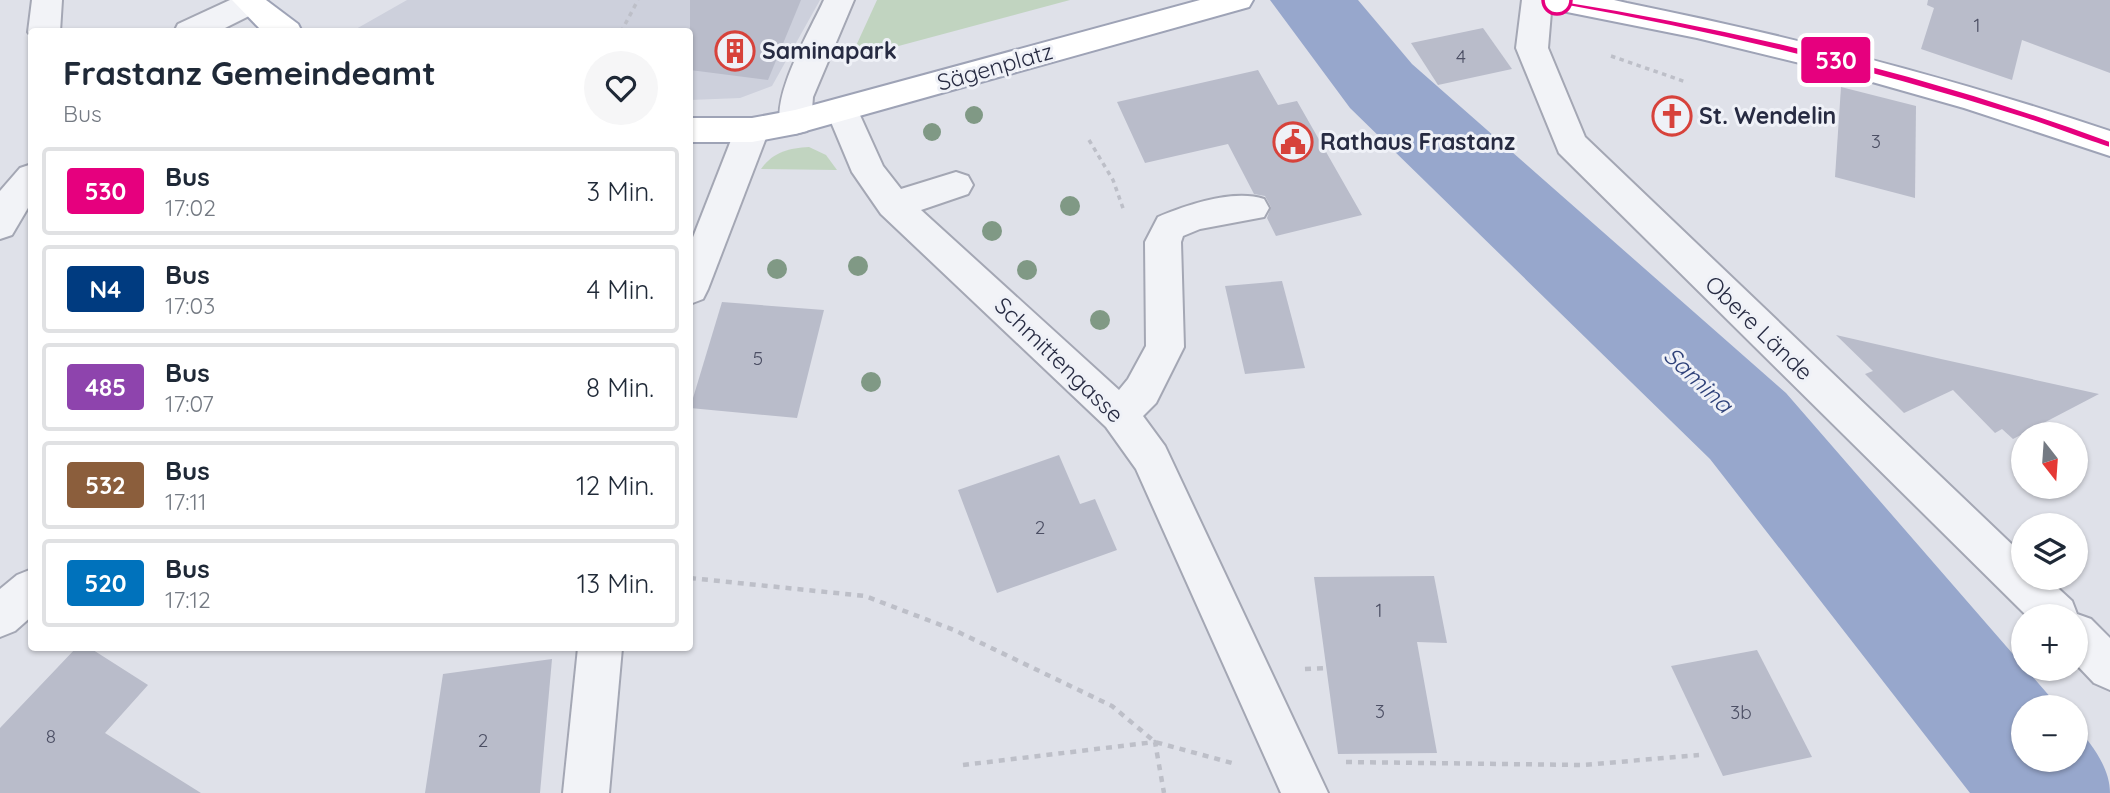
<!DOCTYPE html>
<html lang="de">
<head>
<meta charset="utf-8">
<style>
  :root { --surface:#fff; --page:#f6f6f7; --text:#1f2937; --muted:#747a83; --line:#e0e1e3 }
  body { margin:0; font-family:Quicksand,sans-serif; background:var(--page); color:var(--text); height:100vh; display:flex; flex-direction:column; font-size:26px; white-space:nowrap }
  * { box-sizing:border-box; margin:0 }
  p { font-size:23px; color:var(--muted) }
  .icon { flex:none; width:38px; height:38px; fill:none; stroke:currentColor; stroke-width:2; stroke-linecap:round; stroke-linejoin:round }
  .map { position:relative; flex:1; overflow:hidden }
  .sheet { position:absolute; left:28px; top:28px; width:665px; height:623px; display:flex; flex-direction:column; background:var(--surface); border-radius:7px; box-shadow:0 2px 5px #0004 }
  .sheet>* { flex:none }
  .badge { padding:0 14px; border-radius:5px; font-size:24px; line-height:46px }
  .needle { width:46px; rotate:163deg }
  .fabs { position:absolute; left:2011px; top:422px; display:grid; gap:14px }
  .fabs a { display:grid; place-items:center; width:77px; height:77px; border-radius:50%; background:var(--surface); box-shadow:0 2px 5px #0004; font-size:35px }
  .map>.badge { position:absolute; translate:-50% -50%; box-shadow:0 0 0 4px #fff }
  .round { display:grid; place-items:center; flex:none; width:74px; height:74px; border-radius:37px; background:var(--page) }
  .headline { display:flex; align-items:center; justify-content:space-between; height:119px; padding:0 35px }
  h1 { font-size:33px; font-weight:700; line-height:52px }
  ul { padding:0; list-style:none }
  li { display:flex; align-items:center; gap:21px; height:88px; margin:0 14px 10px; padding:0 21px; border:4px solid var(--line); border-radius:7px }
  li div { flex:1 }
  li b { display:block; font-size:26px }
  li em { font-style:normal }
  li .badge { min-width:77px; font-weight:700; text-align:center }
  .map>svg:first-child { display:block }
  .built { fill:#cdd0dc }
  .green { fill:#c1d4c0 }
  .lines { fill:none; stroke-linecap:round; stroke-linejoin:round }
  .river { fill:#97a7cc; fill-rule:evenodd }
  .building { fill:#b9bcca }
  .minor-casing { stroke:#a4a7b4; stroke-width:4 }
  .major-casing { stroke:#9ea3b6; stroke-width:4 }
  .path-far1 { stroke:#bdbfc8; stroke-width:3.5; stroke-dasharray:4.5 4.5; stroke-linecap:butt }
  .path { stroke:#bdbfc8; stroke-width:4.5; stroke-dasharray:6 6; stroke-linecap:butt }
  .minor { fill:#f2f3f7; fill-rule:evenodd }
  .major { fill:#fff; fill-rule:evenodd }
  .tree { fill:#809985 }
  .line { fill:#e6007e; stroke:#fff; stroke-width:2 }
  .stop-dot { fill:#fff; stroke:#e6007e; stroke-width:3.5 }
  .labels { text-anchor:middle; stroke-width:6; stroke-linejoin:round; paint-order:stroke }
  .number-label { font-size:19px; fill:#4c4f64 }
  .poi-label { font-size:23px; font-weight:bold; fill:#272b42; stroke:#eff1f7; text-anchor:start }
  .street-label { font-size:23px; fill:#272b42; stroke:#eff1f7 }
  .water-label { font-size:24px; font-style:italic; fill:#2e4179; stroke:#eff1f7 }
</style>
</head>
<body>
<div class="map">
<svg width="2110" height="793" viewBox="0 0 2110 793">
  <rect width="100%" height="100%" fill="#dfe1e9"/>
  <!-- built -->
  <path class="built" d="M 407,0 L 820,0 L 772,86 L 740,98 L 690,100 L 690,32 L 362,32 L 356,29 Z"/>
  <!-- green -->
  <g class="green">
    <path d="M 877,0 L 1070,0 L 850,59 Z"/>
    <path d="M 809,147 L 826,155 L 837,170 L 761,169 C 773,152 789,148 809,147 Z"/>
  </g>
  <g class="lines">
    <!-- river -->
    <path class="river" d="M 1270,0 L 1358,0 L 1412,64 L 1786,393 L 2059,707 L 2023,707 L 2023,760 L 2076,760 L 2076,726 C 2091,744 2110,767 2110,793 L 1970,793 L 1710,459 L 1350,108 Z"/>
  </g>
  <!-- building -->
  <g class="building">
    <path d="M 690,0 L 801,0 L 768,80 L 690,70 Z"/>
    <path d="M 1928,0 L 2110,0 L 2110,73 L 2022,40 L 2012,80 L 1921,49 L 1934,8 L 1927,5 Z"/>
    <path d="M 1483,28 L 1512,69 L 1438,85 L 1411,43 Z"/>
    <path d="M 1258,70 L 1278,105 L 1297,101 L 1362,215 L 1276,236 L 1267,218 L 1271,207 L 1265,196 L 1254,194 L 1228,144 L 1145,163 L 1117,102 Z"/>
    <path d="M 1841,87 L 1916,106 L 1915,198 L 1835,177 Z"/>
    <path d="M 1282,281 L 1305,368 L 1245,374 L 1225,286 Z"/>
    <path d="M 722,302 L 824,310 L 797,418 L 690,408 Z"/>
    <path d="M 1836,335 L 1941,359 L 2099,394 L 2013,439 L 2002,429 L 1995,433 L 1953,390 L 1904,413 L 1865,374 L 1873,371 Z"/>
    <path d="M 1059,455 L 1080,504 L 1095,499 L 1117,550 L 997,593 L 958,490 Z"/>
    <path d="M 1434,576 L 1447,643 L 1417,642 L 1437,753 L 1338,754 L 1314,577 Z"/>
    <path d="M 76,648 L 90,648 L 148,685 L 105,733 L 201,793 L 0,793 L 0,728 Z"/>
    <path d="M 1757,650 L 1812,757 L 1723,776 L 1671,666 Z"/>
    <path d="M 552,659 L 540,793 L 425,793 L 443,674 Z"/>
  </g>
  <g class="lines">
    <!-- minor casing -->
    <g class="minor-casing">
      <g id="minor">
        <path d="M 32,0 L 62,0 L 60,32 L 32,32 L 32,37 L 28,32 Z"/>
        <path d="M 230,0 L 263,0 L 265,3 L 261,10 L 217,32 L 174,32 L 178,24 Z"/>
        <path d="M 824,0 L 854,0 L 813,97 L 811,122 L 807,131 L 795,134 L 783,131 C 767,102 811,29 824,0 Z"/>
        <path d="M 1522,0 L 1552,0 L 1548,48 L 1585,137 L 2023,555 L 2023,578 L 2047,578 L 2072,601 L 2077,614 L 2091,619 L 2110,638 L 2110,690 L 2094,683 L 2076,664 L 2076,616 L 2027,616 L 1559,153 L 1516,48 Z"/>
        <path d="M 842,98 L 854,102 L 883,166 L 901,189 L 956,172 L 968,176 L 973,185 L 968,194 L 921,210 L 1119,390 L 1128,379 L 1146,346 L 1145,242 L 1158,217 C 1187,205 1233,189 1264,199 L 1269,208 L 1264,217 L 1200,229 L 1183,236 L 1181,242 L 1184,347 L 1156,403 L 1143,416 L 1165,446 L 1328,793 L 1281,793 L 1136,469 L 1106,427 L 881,214 L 852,172 L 826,110 L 830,102 Z"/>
        <path d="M 752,118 L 764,121 L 769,130 L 708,289 L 703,299 L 690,304 L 690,245 L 735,130 L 740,121 Z"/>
        <path d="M 32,164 L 32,201 L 12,235 L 0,239 L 0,191 L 20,168 Z"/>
        <path d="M 32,569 L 32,616 L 15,631 L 0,637 L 0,589 L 17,575 Z"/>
        <path d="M 578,648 L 622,648 L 609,793 L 563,793 Z"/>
      </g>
    </g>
    <!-- major casing -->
    <g class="major-casing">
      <g id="major">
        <path d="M 232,0 L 266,0 L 298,24 L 302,32 L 263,32 Z"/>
        <path d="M 1200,0 L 1253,0 L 1249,7 L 795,134 L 752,142 L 690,142 L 690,118 L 752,118 L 795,110 Z"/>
        <path d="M 1542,0 L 1614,0 L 1627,3 C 1791,36 1952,78 2110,131 L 2110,156 L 1964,108 L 1837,72 L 1697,38 L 1557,10 L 1546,7 Z"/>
      </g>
    </g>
    <!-- path-far1 -->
    <g class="path-far1">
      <path d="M 621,32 L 638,0"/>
      <path d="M 1611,56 L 1686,82"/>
      <path d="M 1089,140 L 1113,180 L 1124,211"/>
    </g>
    <!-- path -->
    <g class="path">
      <path d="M 690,578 L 865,596 L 954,630 L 1112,706 L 1155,742 L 1232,763"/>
      <path d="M 1305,669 L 1326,668"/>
      <path d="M 1346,762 L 1583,765 L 1699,755"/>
      <path d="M 963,765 L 1155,742 L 1164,793"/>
    </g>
    <!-- minor -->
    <use href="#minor" class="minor"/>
    <!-- major -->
    <use href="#major" class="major"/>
  </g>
  <!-- trees -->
  <g class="tree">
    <circle cx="974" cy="115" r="9"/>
    <circle cx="932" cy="132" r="9"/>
    <circle cx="1070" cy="206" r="10"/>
    <circle cx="992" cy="231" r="10"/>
    <circle cx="858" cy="266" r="10"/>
    <circle cx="777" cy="269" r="10"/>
    <circle cx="1027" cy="270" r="10"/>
    <circle cx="1100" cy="320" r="10"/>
    <circle cx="871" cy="382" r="10"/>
  </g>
  <!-- line -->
  <path class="line" d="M 1551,0 L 1557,0 C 1746,30 1933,76 2110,141 L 2110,148 C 2080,139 2050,126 2020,117 C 1868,69 1714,32 1557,4 Z"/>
  <!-- icons -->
  <defs>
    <g id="building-ring" transform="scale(2.0125)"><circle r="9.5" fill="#eff1f7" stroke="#d7423b" stroke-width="1.5"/><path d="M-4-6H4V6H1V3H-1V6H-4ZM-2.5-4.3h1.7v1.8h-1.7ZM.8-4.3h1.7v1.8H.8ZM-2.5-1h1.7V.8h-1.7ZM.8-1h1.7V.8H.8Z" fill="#d7423b"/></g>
    <g id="church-ring" transform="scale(2.0125)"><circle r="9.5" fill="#eff1f7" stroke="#d7423b" stroke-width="1.5"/><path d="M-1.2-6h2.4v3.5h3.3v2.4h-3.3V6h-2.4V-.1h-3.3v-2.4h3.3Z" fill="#d7423b"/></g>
    <g id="civic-ring" transform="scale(2.0125)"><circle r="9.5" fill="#eff1f7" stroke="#d7423b" stroke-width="1.5"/><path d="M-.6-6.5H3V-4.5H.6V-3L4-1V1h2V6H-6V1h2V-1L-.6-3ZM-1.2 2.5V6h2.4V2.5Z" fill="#d7423b"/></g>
  </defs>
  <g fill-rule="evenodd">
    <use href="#building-ring" x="735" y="51"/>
    <use href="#church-ring" x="1672" y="116"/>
    <use href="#civic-ring" x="1293" y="142"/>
  </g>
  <!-- markers -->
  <circle class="stop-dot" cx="1557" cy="0" r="14"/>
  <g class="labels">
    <!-- number labels -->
    <g class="number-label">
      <text x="1977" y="32">1</text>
      <text x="1461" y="63">4</text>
      <text x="1876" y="148">3</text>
      <text x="758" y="365">5</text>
      <text x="1040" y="534">2</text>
      <text x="1379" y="617">1</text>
      <text x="1380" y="718">3</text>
      <text x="1741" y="719">3b</text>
      <text x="51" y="743">8</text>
      <text x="483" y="747">2</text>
    </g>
    <!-- poi labels -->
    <g class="poi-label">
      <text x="762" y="59">Saminapark</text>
      <text x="1699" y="124">St. Wendelin</text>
      <text x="1320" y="150">Rathaus Frastanz</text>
    </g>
    <!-- street labels -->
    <g class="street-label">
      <text transform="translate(995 67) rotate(-16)" y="8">Sägenplatz</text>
      <text transform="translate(1759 328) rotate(44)" y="8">Obere Lände</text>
      <text transform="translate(1059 360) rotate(44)" y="8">Schmittengasse</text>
    </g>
    <!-- water labels -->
    <g class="water-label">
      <text transform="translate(1698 380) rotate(43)" y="8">Samina</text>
    </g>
  </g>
</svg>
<div class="fabs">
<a><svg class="needle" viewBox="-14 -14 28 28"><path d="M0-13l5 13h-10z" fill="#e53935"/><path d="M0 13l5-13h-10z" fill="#747a83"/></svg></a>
<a><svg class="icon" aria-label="layers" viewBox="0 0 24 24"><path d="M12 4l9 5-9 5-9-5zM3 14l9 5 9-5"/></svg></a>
<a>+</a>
<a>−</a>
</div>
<b class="badge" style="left:1836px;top:60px;background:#e6007e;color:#fff">530</b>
<section class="sheet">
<div class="headline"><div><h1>Frastanz Gemeindeamt</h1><p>Bus</p></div><a class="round"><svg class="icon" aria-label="heart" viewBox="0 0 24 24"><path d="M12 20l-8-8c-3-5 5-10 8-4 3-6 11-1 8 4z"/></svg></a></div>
<ul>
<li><span class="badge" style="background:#e6007e;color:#fff">530</span><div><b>Bus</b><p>17:02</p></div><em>3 Min.</em></li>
<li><span class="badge" style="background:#003b80;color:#fff">N4</span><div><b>Bus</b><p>17:03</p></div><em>4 Min.</em></li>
<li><span class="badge" style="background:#8e44ad;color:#fff">485</span><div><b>Bus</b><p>17:07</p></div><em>8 Min.</em></li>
<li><span class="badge" style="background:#8b5e3c;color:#fff">532</span><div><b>Bus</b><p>17:11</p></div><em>12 Min.</em></li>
<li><span class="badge" style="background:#0072bc;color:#fff">520</span><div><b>Bus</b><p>17:12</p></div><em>13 Min.</em></li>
</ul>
</section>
</div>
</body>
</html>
